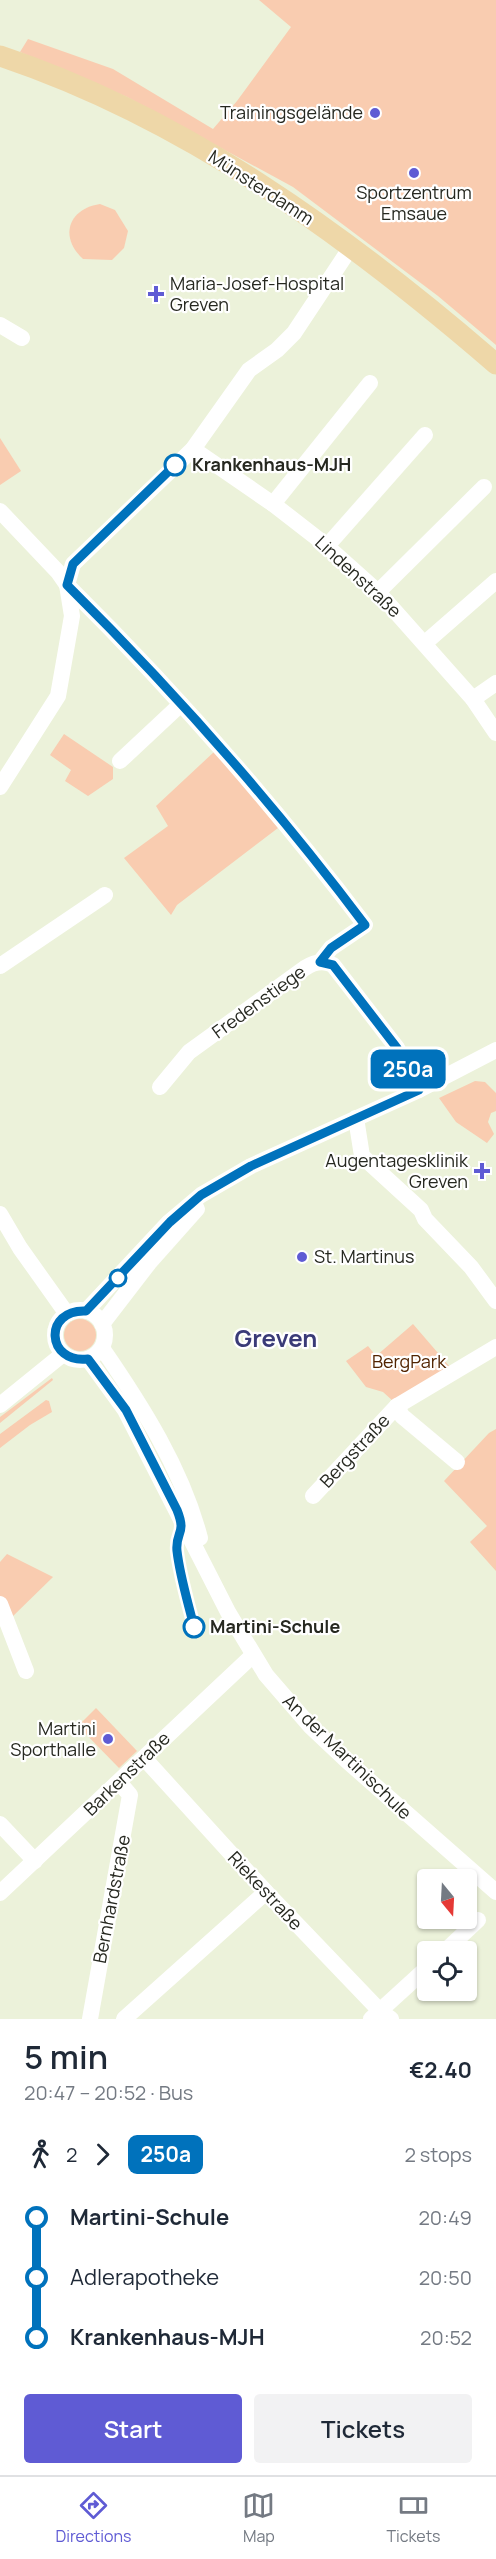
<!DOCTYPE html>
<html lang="en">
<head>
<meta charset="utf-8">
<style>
  :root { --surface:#fff; --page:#f2f2f3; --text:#1f2937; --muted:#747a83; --line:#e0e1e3; --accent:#5f5bd4 }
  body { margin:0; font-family:Manrope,sans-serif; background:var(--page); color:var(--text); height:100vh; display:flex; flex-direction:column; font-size:22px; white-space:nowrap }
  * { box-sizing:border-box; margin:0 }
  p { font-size:20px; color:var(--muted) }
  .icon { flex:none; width:33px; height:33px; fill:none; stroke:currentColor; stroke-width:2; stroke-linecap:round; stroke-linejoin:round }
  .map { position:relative; height:2019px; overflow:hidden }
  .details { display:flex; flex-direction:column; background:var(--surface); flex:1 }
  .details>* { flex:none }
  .badge { padding:0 12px; border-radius:9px; font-size:21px; line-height:39px }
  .needle { width:39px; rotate:162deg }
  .tools { position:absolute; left:417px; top:1869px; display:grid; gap:12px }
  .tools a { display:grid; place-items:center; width:60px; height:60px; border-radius:6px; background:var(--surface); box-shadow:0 2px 4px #0004; font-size:30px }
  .map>.badge { position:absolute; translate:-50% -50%; box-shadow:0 0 0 3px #fff }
  .legs { display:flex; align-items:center; gap:9px; height:66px; padding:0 24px; font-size:20px }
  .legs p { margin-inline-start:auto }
  .headline { display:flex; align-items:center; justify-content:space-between; height:102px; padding:0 24px }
  h1 { font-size:33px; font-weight:600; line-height:45px }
  .primary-button { display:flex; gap:12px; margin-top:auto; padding:12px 24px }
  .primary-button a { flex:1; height:69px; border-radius:6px; background:var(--accent); color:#fff; font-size:24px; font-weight:600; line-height:69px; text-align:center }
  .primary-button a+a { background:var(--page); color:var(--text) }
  ul { padding:0 24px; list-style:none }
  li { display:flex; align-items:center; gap:21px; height:60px; font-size:22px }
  li i { display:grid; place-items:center; width:9px; height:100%; margin:0 8px; background:currentColor }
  li i::after { content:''; width:15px; height:15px; margin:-8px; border:4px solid; border-radius:50%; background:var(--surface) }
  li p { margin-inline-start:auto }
  li:first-child i { background:linear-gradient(#0000 50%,currentColor 0) }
  li:last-child i { background:linear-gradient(currentColor 50%,#0000 0) }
  .dock { display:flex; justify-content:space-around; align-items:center; height:84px; border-top:2px solid var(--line); background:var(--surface); font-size:16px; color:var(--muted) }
  .dock a { display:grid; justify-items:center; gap:3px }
  .dock .selected { color:var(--accent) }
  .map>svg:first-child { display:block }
  .green { fill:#f9ccb0 }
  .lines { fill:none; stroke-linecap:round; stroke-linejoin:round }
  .minor { stroke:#fff; stroke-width:16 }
  .major { stroke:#eed7a8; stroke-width:21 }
  .line-1-casing { stroke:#fff; stroke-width:14 }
  .line-1 { stroke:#0072bc; stroke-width:9 }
  .poi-dot { fill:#5f5bd4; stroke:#fff; stroke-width:2 }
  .stop-1-dot { fill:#fff; stroke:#0072bc; stroke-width:3 }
  .labels { text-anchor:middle; stroke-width:4.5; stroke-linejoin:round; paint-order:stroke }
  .poi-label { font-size:18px; fill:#262820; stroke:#fff; text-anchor:end }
  .street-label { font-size:18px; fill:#262820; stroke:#fff }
  .stop-label { font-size:18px; font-weight:bold; fill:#262820; stroke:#fff; text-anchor:start }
  .park-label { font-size:18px; fill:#522400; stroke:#fff }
  .district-label { font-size:24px; font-weight:bold; fill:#3a3b77; stroke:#fff }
</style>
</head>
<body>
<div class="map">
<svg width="496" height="2019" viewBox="0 0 496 2019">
  <rect width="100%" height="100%" fill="#ecf2da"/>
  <!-- green -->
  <g class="green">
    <path d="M 259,0 L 496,0 L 496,345 L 438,296 L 293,187 L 127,97 L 20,52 L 28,39 L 113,69 L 213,129 L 237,101 L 291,27 Z"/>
    <path d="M 100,204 L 115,210 L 128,231 L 124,248 L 112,260 L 83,259 C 59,237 68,209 100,204 Z"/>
    <path d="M 0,438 L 21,471 L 0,485 Z"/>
    <path d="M 64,734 L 113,767 L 113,779 L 88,796 L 65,781 L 71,770 L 50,755 Z"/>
    <path d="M 215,751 L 278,828 L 177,905 L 171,915 L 124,858 L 168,826 L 156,806 Z"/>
    <path d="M 475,1081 L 485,1082 L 496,1093 L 496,1111 L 491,1113 L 488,1122 L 494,1134 L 487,1143 L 456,1122 L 439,1098 Z"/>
    <circle cx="80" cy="1335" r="16"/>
    <path d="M 413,1324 L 450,1367 L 393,1401 L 383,1392 L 366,1387 L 346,1361 L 368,1346 L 376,1356 Z"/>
    <path d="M 52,1378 L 53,1380 L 0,1423 L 0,1417 Z"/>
    <path d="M 46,1400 L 49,1401 L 52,1412 L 30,1425 L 0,1448 L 0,1434 Z"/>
    <path d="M 496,1429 L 496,1571 L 470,1542 L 487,1526 L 444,1481 L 489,1433 Z"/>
    <path d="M 7,1554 L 53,1577 L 10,1619 L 0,1625 L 0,1562 Z"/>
    <path d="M 96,1708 L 137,1751 L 119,1768 L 78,1726 Z"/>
  </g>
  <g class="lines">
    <!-- minor -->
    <g class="minor">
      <path d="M 0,325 L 22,338"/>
      <path d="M 193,449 L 273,504 L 322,542 L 378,592 L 473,699 L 496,733"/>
      <path d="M 273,504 L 370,383"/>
      <path d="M 0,511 L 58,572 L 67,585 L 72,616 L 58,696 L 0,787"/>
      <path d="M 327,546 L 425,435"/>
      <path d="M 67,585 C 174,691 273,804 365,925 L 331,948 L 320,962"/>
      <path d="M 67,585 L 73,564 L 193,449 L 249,370 L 277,350 L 294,333 L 351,247"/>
      <path d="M 378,592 L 484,487"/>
      <path d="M 425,643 L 496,581"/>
      <path d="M 473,699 L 496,683"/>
      <path d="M 120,761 L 181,704"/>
      <path d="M 0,966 L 105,895"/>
      <path d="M 160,1087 L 189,1052 L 305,968 C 314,962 323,960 333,965 L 397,1048 L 419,1090"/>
      <path d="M 356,1118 L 362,1156 L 421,1210 L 425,1219 L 471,1267 L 496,1301"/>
      <path d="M 0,1214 L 20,1248 L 67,1314"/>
      <circle cx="80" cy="1335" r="25"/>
      <path d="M 86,1311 L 169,1222 L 201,1195 L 251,1166 L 419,1090 L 496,1050"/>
      <path d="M 102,1324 L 149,1263 L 197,1209"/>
      <path d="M 102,1348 C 142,1406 182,1469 200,1538"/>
      <path d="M 88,1359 L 125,1410 L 228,1612 L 266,1675 L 311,1727 L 346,1760 L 496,1892"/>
      <path d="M 0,1405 L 63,1354"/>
      <path d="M 397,1406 L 402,1416 L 457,1462"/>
      <path d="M 313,1496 L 397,1406 L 496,1347"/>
      <path d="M 0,1604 L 26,1671"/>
      <path d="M 144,1758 L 266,1892 L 380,2011 L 391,2019"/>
      <path d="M 0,1824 L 35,1861"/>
      <path d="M 0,1893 L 253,1655"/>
      <path d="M 444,1952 L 478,1920"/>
      <path d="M 90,2019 L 130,1795 L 119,1782"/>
      <path d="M 124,2019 L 266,1892"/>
      <path d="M 371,2019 L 428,1967"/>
    </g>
    <!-- major -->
    <path class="major" d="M 0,56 C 186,118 350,238 496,364"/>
  </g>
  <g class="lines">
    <!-- line-1 casing -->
    <g class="line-1-casing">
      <path id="line-1" d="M 175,465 L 73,564 L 67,585 C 174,691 274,804 365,925 L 331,948 L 320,962 L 333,965 L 397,1048 L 419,1090 L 251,1166 L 201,1195 L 170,1222 L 86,1311 C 43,1309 46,1364 88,1359 L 126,1410 L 177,1510 C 187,1535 175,1531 177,1551 C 180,1577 188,1602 194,1627"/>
    </g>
    <!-- line-1 -->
    <use href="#line-1" class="line-1"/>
  </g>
  <!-- markers -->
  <g class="poi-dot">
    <circle cx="375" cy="113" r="6"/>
    <circle cx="414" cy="173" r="6"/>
    <path d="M153 285h6v6h6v6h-6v6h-6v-6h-6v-6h6z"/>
    <path d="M479 1162h6v6h6v6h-6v6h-6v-6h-6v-6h6z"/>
    <circle cx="302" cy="1257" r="6"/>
    <circle cx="108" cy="1739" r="6"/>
  </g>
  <g class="stop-1-dot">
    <circle cx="175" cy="465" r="10"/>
    <circle cx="118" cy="1278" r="8"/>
    <circle cx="194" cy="1627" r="10"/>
  </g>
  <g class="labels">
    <!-- poi labels -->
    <g class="poi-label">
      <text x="363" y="119">Trainingsgelände</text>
      <text x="414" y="199" text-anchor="middle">Sportzentrum<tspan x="414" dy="21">Emsaue</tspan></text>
      <text x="170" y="290" text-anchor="start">Maria-Josef-Hospital<tspan x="170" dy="21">Greven</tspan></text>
      <text x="468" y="1167">Augentagesklinik<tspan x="468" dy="21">Greven</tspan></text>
      <text x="314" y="1263" text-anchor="start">St. Martinus</text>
      <text x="96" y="1735">Martini<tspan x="96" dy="21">Sporthalle</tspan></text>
    </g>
    <!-- street labels -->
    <g class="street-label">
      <text transform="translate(261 188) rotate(33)" y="6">Münsterdamm</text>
      <text transform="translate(358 577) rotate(43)" y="6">Lindenstraße</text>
      <text transform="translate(259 1002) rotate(-36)" y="6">Fredenstiege</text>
      <text transform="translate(355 1451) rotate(-47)" y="6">Bergstraße</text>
      <text transform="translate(347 1757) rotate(44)" y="6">An der Martinischule</text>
      <text transform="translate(127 1774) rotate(-44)" y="6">Barkenstraße</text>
      <text transform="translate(265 1891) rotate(47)" y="6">Riekestraße</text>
      <text transform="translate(112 1899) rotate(-79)" y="6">Bernhardstraße</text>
    </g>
    <!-- stop labels -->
    <g class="stop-label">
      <text x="192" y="471">Krankenhaus-MJH</text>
      <text x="210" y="1633">Martini-Schule</text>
    </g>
    <!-- park labels -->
    <g class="park-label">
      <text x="409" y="1368">BergPark</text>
    </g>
    <!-- district labels -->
    <g class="district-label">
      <text x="276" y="1347">Greven</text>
    </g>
  </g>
</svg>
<div class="tools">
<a><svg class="needle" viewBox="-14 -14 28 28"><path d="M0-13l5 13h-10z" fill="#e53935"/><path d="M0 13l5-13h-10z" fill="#747a83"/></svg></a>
<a><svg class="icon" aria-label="locate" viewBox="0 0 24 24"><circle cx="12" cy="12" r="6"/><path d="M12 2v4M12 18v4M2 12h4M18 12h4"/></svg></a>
</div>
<b class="badge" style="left:408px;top:1069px;background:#0072bc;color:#fff">250a</b>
</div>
<section class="details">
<div class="headline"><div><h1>5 min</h1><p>20:47 – 20:52 · Bus</p></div><b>€2.40</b></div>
<div class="legs"><svg class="icon" aria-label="walk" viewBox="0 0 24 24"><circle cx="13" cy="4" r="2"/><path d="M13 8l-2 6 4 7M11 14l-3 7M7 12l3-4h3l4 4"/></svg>2<svg class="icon" aria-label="forward" viewBox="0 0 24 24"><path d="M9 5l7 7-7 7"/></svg><b class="badge" style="background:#0072bc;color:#fff">250a</b><p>2 stops</p></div>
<ul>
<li><i style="color:#0072bc"></i><b>Martini-Schule</b><p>20:49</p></li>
<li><i style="color:#0072bc"></i><span>Adlerapotheke</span><p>20:50</p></li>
<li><i style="color:#0072bc"></i><b>Krankenhaus-MJH</b><p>20:52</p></li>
</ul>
<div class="primary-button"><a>Start</a><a>Tickets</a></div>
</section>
<nav class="dock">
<a class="selected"><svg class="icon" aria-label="directions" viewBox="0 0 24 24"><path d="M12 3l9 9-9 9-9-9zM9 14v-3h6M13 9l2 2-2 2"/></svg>Directions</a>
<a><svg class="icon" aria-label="map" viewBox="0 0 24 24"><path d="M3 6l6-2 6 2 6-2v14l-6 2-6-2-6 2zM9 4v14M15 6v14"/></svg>Map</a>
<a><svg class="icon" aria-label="tickets" viewBox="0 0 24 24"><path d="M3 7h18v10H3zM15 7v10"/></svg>Tickets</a>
</nav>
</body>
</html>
